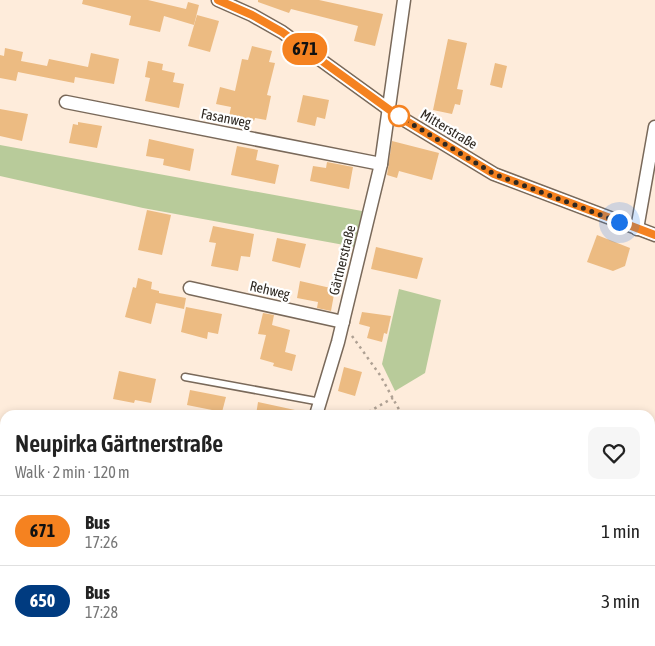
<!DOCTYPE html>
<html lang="en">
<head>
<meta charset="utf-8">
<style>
  :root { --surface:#fff; --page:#f6f6f6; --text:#222; --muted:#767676; --line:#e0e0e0 }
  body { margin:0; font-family:"Asap Condensed",sans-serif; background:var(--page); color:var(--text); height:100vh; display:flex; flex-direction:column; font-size:19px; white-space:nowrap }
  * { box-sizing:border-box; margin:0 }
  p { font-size:16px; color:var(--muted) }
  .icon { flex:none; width:28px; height:28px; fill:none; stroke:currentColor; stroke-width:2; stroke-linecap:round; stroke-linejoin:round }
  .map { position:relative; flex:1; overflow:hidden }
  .panel { position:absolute; left:0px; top:410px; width:655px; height:236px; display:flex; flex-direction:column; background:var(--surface); border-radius:15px 15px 0 0; box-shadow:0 2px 8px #0003 }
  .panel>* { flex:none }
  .badge { padding:0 10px; border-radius:16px; font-size:18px; line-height:32px }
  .you { position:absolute; width:25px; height:25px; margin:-12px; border:4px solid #fff; border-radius:50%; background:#1a73e8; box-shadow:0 0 0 8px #1a73e833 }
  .map>.badge { position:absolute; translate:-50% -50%; box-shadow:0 0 0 2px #fff }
  .round { display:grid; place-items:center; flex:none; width:52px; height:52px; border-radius:10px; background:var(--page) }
  .summary { display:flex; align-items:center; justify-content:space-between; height:85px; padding:0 15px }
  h1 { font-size:24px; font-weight:600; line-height:38px }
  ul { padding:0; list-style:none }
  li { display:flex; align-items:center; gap:15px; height:70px; padding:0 15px; border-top:1px solid var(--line) }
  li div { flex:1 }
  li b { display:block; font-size:19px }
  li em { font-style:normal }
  li .badge { min-width:55px; font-weight:700; text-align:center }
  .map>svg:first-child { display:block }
  .green { fill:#b8cb9a }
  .building { fill:#ecbb82 }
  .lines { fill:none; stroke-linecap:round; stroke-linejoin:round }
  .lane-casing { stroke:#79695a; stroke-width:9 }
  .street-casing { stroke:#79695a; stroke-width:15 }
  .path { stroke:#aea093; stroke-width:2.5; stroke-dasharray:2.5 4; stroke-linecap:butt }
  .lane { stroke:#fff; stroke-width:6 }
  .street { stroke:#fff; stroke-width:12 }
  .line-casing { stroke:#fff; stroke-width:11 }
  .line { stroke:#f58220; stroke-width:8 }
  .walk { stroke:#2e2821; stroke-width:5; stroke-dasharray:0 9 }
  .stop-dot { fill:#fff; stroke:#f58220; stroke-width:2.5 }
  .labels { text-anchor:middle; stroke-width:4.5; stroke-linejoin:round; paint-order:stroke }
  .street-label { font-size:14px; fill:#2e2821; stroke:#fff }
</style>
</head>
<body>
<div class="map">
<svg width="655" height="646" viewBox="0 0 655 646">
  <rect width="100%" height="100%" fill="#feecdb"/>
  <!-- green -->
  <g class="green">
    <path d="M 0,145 L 362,211 L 355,247 L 143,208 L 0,176 Z"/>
    <path d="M 399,289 L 441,300 L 425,373 L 395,391 L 382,364 Z"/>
  </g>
  <!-- building -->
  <g class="building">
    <path d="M 83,0 L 148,0 L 186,9 L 188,2 L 199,5 L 194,25 L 164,16 L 160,32 L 129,25 L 131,16 L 82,4 Z"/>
    <path d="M 258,0 L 319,0 L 383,14 L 375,46 L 354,41 L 358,26 L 291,9 L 289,13 L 258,2 Z"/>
    <path d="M 197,15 L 219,21 L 210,52 L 188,46 Z"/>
    <path d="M 448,39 L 467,43 L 457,89 L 463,90 L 460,105 L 455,104 L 452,114 L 433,110 Z"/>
    <path d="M 252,46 L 272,51 L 269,62 L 275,63 L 267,95 L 271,96 L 266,120 L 255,118 L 254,121 L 229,116 L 231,107 L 216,104 L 220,87 L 235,91 L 242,59 L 248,60 Z"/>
    <path d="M 5,48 L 23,52 L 21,61 L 47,66 L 49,59 L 88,67 L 91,53 L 119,59 L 114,84 L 75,77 L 74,83 L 18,72 L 16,81 L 0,78 L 0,55 L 4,56 Z"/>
    <path d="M 148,61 L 163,64 L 162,70 L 175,73 L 173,82 L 184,84 L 179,108 L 145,101 L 150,78 L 145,77 Z"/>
    <path d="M 495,63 L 507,66 L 502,88 L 490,85 Z"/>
    <path d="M 303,95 L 329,100 L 325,119 L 317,117 L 315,126 L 297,122 Z"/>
    <path d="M 0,109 L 28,114 L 22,141 L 0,136 Z"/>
    <path d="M 78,122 L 102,126 L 97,148 L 69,143 L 73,124 L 78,125 Z"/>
    <path d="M 149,139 L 194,149 L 190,171 L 163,165 L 164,159 L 146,156 Z"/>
    <path d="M 392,141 L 439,153 L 432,180 L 399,171 L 397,178 L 387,175 Z"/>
    <path d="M 237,146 L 258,150 L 256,160 L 279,165 L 275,184 L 231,175 Z"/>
    <path d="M 327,162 L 353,167 L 349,189 L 310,181 L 313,166 L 326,168 Z"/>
    <path d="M 147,210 L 171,215 L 162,255 L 138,250 Z"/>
    <path d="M 213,226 L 254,234 L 250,257 L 241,256 L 238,271 L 211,266 L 216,243 L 209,242 Z"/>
    <path d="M 597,235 L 630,248 L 625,266 L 613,271 L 587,262 Z"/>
    <path d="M 277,238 L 306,244 L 300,268 L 272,261 Z"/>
    <path d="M 376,247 L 423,258 L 417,279 L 371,269 Z"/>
    <path d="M 138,278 L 152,282 L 151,289 L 159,291 L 159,293 L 186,298 L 184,309 L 156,303 L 151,324 L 125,317 L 133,287 L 136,288 Z"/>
    <path d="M 300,281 L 335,289 L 331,311 L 317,308 L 318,302 L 297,298 Z"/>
    <path d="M 186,307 L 222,314 L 218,334 L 208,332 L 207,339 L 181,332 Z"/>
    <path d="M 362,312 L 391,316 L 387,334 L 384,333 L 382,342 L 367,338 L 370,327 L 359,324 Z"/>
    <path d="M 263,313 L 274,315 L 272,325 L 290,330 L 285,352 L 296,355 L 292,371 L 273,366 L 274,363 L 260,359 L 266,335 L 258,334 Z"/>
    <path d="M 344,367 L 362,372 L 355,396 L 338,391 Z"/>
    <path d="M 119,371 L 156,379 L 151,403 L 135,400 L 134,403 L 113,399 Z"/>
    <path d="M 190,390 L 226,397 L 222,412 L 187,405 Z"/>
    <path d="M 258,402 L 295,410 L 295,415 L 256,415 Z"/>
  </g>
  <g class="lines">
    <!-- lane casing -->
    <g class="lane-casing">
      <path id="lane" d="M 185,377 L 321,402"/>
    </g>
    <!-- street casing -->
    <g class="street-casing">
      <g id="street">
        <path d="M 218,0 L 252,15 L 282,32 L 398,116 L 494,174 L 655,235"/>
        <path d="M 66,102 L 381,164"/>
        <path d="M 637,229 L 655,127"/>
        <path d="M 190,288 L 343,322"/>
        <path d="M 316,415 L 338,342 L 381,164 L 404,0"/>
        <path d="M 0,600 L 5,599"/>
        <path d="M 650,624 L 655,625"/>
        <path d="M 128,646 L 129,641"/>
      </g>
    </g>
    <!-- path -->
    <g class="path">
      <path d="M 352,336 L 380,375 L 402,415"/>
      <path d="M 363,415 L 393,398"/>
      <path d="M 392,641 L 392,646"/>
    </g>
    <!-- lane -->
    <use href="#lane" class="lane"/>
    <!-- street -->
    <use href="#street" class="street"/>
  </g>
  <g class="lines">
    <!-- line casing -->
    <g class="line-casing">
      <path id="line" d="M 218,0 L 252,15 L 282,32 L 398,116 L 494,174 L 655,235"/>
    </g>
    <!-- line -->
    <use href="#line" class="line"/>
    <!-- walk -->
    <path class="walk" d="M 399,116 L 494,174 L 619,222"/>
  </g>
  <!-- markers -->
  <circle class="stop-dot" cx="399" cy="116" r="10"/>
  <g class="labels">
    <!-- street labels -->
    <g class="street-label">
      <text transform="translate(226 118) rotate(11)" y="5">Fasanweg</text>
      <text transform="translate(449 129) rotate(31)" y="5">Mitterstraße</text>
      <text transform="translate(342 260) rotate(-76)" y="5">Gärtnerstraße</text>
      <text transform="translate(270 290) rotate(13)" y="5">Rehweg</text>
    </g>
  </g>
</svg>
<div class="you" style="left:619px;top:222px"></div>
<b class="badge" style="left:305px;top:49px;background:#f58220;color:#111">671</b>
<section class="panel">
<div class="summary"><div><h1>Neupirka Gärtnerstraße</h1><p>Walk · 2 min · 120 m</p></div><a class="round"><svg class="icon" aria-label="heart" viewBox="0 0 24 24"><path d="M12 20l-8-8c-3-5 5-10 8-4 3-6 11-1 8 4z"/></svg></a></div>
<ul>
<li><span class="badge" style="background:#f58220;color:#111">671</span><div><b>Bus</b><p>17:26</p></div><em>1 min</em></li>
<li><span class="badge" style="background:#003b80;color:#fff">650</span><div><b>Bus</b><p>17:28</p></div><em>3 min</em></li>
</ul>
</section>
</div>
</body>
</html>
